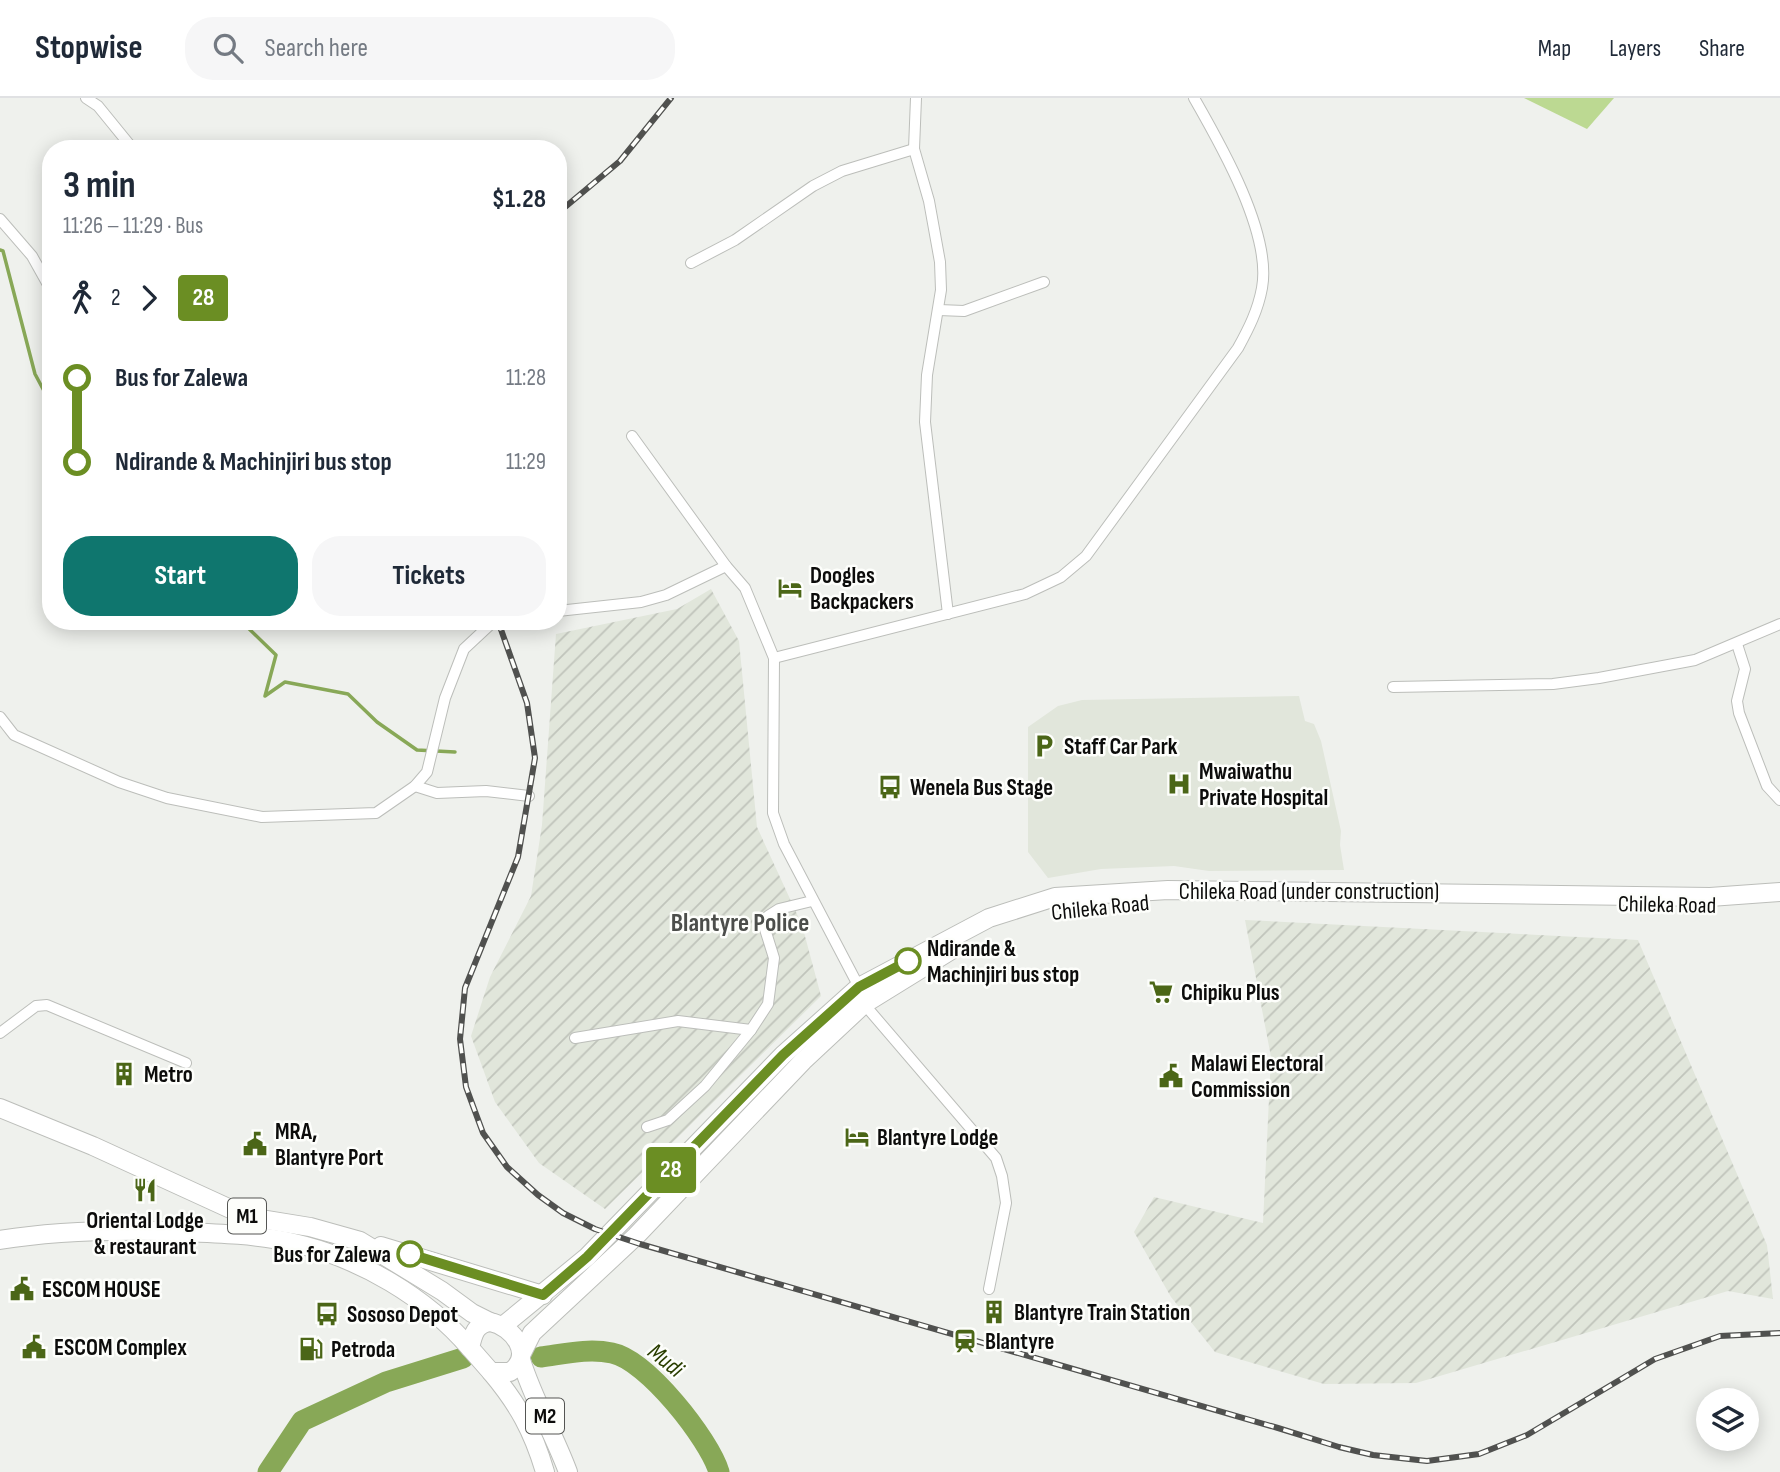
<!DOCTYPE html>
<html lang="en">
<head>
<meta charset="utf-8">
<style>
  :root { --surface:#fff; --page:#f6f6f7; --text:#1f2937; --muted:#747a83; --line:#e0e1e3; --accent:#0f766e }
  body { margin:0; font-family:"Sofia Sans Condensed",sans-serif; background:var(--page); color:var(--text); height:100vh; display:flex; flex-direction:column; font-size:26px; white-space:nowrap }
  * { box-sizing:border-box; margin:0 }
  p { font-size:23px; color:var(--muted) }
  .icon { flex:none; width:38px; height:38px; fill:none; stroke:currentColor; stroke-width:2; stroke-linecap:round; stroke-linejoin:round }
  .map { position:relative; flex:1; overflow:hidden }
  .drawer { position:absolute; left:42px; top:42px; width:525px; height:490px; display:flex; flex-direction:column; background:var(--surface); border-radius:28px; box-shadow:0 4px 18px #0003 }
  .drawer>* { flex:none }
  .badge { padding:0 14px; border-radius:5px; font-size:24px; line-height:46px }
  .controls { position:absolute; left:1696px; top:1290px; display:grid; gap:14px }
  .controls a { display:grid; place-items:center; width:63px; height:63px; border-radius:50%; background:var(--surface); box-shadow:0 4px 18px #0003; font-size:35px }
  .map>.badge { position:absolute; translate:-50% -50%; box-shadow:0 0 0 4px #fff }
  .legs { display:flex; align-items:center; gap:10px; height:77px; padding:0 21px; font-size:23px }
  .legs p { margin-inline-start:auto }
  .head { display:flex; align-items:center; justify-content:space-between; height:119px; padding:0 21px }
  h1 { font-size:38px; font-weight:700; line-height:52px }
  .action { display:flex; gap:14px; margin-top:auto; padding:14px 21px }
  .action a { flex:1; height:80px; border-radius:28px; background:var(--accent); color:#fff; font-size:28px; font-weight:700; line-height:80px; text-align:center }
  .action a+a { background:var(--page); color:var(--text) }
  ul { padding:0 21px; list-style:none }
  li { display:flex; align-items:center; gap:24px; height:84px; font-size:26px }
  li i { display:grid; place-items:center; width:10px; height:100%; margin:0 9px; background:currentColor }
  li i::after { content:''; width:18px; height:18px; margin:-9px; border:5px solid; border-radius:50%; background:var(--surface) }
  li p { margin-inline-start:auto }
  li:first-child i { background:linear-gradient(#0000 50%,currentColor 0) }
  li:last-child i { background:linear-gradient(currentColor 50%,#0000 0) }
  header { display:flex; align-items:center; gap:42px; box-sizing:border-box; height:98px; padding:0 35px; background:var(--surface); border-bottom:2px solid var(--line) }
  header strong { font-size:33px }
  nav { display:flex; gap:38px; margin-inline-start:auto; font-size:24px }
  .search { width:490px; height:63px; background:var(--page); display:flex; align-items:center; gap:18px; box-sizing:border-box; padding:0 24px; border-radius:28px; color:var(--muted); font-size:26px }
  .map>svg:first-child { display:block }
  .built { fill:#e1e6db }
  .industrial { fill:url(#industrial-furrows) }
  .park { fill:#bcd992 }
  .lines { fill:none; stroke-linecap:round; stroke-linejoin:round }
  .stream { stroke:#88a857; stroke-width:3.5 }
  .river { stroke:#88a857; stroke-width:21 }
  .street-casing { stroke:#bcbeba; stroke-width:12 }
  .highway-casing { stroke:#bcbeba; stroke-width:20 }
  .street { stroke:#fff; stroke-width:10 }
  .highway { stroke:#fff; stroke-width:18 }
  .rail-casing { stroke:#50514f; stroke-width:6 }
  .rail { stroke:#fdfefb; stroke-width:3.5; stroke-dasharray:10; stroke-linecap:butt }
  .line-1-casing { stroke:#fff; stroke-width:16 }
  .line-1 { stroke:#6b8e23; stroke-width:10 }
  .stop-1-dot { fill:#fff; stroke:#6b8e23; stroke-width:3.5 }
  .labels { text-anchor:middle; stroke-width:5; stroke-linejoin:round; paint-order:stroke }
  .shield { fill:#fdfefb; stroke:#545553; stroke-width:2 }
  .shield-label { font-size:21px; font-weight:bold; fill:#0c0c0b }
  .poi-label { font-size:23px; font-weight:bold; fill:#0c0c0b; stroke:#fdfefb; text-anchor:start }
  .street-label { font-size:23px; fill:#0c0c0b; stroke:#fdfefb }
  .stop-label { font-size:23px; font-weight:bold; fill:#0c0c0b; stroke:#fdfefb; text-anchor:start }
  .water-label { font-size:24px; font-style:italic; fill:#2a3e00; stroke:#fdfefb }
  .quarter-label { font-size:26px; font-weight:bold; fill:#4c4e4b; stroke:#fdfefb }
</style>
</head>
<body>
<header>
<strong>Stopwise</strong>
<div class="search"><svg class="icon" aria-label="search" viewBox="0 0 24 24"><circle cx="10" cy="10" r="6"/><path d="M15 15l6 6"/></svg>Search here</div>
<nav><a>Map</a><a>Layers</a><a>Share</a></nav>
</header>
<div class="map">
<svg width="1780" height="1374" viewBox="0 0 1780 1374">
  <defs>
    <pattern id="industrial-furrows" width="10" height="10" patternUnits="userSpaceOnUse" patternTransform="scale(1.75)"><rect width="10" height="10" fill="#e1e6db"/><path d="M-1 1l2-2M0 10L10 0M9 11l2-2" fill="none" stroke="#c0c4bb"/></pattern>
  </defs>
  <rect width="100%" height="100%" fill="#eff1ed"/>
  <!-- built -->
  <path class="built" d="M 1299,598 L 1305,623 L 1314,626 L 1321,643 L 1341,733 L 1340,747 L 1344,772 L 1209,773 L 1174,768 L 1101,771 L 1048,780 L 1028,754 L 1028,629 L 1058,608 L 1082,602 Z"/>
  <!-- industrial -->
  <g class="industrial">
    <path d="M 711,491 L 739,543 L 757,729 L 802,827 L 821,898 L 605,1111 L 539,1065 L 495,1004 L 471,938 L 490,879 L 531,798 L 542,727 L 556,536 L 677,511 Z"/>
    <path d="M 1245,822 L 1638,842 L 1767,1147 L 1773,1201 L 1728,1193 L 1416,1285 L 1324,1286 L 1215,1254 L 1171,1199 L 1134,1134 L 1154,1099 L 1263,1125 L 1271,959 Z"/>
  </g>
  <!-- park -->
  <path class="park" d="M 1524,0 L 1614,0 L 1587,31 Z"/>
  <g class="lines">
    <!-- stream -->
    <g class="stream">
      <path d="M 0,152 L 3,153 L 35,276 L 51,306"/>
      <path d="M 241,523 L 276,557 L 265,598 L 285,584 L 348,596 L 377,624 L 417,652 L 455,654"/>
    </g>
    <!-- river -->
    <g class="river">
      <path d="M 541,1259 C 564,1256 588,1250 612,1255 C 647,1262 709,1341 719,1374"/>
      <path d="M 268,1374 L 302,1323 L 386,1284 L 463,1260"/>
    </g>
    <!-- street casing -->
    <g class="street-casing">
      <g id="street">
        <path d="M 86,0 L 98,8 L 133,51"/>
        <path d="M 916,0 L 914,51 L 929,103 L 940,164 L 941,192 L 927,277 L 925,324 L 948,516"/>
        <path d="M 0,121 L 32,158 L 51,192"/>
        <path d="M 691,165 L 735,142 L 813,88 L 842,73 L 914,51"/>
        <path d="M 939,212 L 964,213 L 1044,184"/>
        <path d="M 632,338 L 726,468 L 745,490 L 774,560 L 773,715 L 784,746 L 859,889 L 864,906 L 996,1060 L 1002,1078 L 1006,1105 L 989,1191"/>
        <path d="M 558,513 L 641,504 L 666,497 L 726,468"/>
        <path d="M 463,523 L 473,523"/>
        <path d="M 1737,546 L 1745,571 L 1737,603 L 1739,615 L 1767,688 L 1780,702"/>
        <path d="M 774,560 L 1025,496 L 1061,479 L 1086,458 L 1238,250 C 1249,230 1258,212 1262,190 C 1272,136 1221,47 1194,0"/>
        <path d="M 1393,589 L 1553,586 L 1599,580 L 1695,562 L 1780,526"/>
        <path d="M 0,619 L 14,637 L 119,684 L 167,700 L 262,719 L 376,715 L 415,688 L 427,674 L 445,600 L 464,551 L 494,523"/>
        <path d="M 415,688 L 437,695 L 486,693 L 529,698"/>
        <path d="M 0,935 L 36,908 L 47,907 L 186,965"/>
        <path d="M 575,940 L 678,923 L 751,932"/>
        <path d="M 647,1029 L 668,1022 L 705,988 L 751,932 L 768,906 L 774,860 L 764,828 L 768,818 L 779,811 L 812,803"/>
      </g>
    </g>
    <!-- highway casing -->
    <g class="highway-casing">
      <g id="highway">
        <path d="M 0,1010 L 93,1048 L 248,1119 L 310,1129 L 360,1143 L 442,1193 L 472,1215 L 490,1224"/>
        <path d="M 0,1142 C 53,1133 107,1132 160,1133 C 205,1135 250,1135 294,1145 C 360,1160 426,1199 470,1250"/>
        <path d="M 381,1148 L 543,1197"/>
        <path d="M 490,1224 C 513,1228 535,1258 510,1274 L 491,1274 L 470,1250 C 473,1237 475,1226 490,1224 Z"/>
        <path d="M 504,1227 L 587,1159 L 783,957 L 859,889 L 989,820 L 1055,799 L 1168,792 L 1710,799 L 1780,794"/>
        <path d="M 522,1255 L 532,1235 L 636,1138 L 803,963 L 864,906 L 953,851"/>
        <path d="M 521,1262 C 533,1301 554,1336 568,1374"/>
        <path d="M 491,1274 C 518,1306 533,1333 545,1374"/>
      </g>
    </g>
    <!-- street -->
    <use href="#street" class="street"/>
    <!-- highway -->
    <use href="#highway" class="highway"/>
    <!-- rail casing -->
    <g class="rail-casing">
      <g id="rail">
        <path d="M 558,115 L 620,63 L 671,0"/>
        <path d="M 498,523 L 527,605 L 535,660 L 518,759 L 465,890 L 460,941 L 466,989 L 483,1035 L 507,1069 L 538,1097 L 563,1115 L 595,1131 L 640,1146 L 1278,1330 L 1339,1349 L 1373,1357 L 1427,1363 L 1479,1356 L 1527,1337 L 1655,1261 L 1720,1238 L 1780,1235"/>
      </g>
    </g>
    <!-- rail -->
    <use href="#rail" class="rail"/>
  </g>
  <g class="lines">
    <!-- line-1 casing -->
    <g class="line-1-casing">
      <path id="line-1" d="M 410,1156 L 543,1197 L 587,1159 L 783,957 L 859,889 L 908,863"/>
    </g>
    <!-- line-1 -->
    <use href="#line-1" class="line-1"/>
  </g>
  <!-- icons -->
  <defs>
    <g id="hotel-bare" transform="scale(1.89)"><path d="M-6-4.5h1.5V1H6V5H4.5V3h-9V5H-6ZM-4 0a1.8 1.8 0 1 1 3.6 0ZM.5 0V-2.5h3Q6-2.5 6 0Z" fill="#4b6617" stroke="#fdfefb" stroke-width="2.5" paint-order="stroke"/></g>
    <g id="parking-bare" transform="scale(1.89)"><path d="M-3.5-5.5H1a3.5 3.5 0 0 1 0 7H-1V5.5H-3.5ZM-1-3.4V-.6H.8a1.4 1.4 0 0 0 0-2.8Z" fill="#4b6617" stroke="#fdfefb" stroke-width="2.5" paint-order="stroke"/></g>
    <g id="hospital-bare" transform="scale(1.89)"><path d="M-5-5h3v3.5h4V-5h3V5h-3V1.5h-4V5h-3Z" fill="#4b6617" stroke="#fdfefb" stroke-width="2.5" paint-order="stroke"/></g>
    <g id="bus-bare" transform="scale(1.89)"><path d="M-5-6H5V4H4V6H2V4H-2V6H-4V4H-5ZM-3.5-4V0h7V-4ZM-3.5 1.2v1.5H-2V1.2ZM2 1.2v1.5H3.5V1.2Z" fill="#4b6617" stroke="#fdfefb" stroke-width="2.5" paint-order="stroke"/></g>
    <g id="supermarket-bare" transform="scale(1.89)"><path d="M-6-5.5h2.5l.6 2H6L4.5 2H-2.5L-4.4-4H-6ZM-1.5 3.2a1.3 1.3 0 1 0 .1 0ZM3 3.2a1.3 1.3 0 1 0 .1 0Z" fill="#4b6617" stroke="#fdfefb" stroke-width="2.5" paint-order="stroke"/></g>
    <g id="building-bare" transform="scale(1.89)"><path d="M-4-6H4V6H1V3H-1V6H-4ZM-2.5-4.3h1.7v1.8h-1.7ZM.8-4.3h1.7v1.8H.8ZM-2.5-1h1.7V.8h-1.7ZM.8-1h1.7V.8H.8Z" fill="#4b6617" stroke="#fdfefb" stroke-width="2.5" paint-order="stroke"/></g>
    <g id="civic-bare" transform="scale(1.89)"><path d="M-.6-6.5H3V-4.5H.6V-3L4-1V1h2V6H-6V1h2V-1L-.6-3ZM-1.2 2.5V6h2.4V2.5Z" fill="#4b6617" stroke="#fdfefb" stroke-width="2.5" paint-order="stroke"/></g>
    <g id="restaurant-bare" transform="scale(1.89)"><path d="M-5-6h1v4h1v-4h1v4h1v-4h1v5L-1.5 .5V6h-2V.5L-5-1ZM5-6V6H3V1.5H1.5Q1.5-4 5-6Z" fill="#4b6617" stroke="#fdfefb" stroke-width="2.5" paint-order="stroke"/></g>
    <g id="station-bare" transform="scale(1.89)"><path d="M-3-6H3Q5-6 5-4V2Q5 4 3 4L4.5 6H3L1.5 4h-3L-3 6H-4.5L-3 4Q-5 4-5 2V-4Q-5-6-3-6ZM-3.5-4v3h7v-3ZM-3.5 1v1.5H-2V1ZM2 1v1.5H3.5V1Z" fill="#4b6617" stroke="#fdfefb" stroke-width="2.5" paint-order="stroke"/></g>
    <g id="fuel-bare" transform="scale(1.89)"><path d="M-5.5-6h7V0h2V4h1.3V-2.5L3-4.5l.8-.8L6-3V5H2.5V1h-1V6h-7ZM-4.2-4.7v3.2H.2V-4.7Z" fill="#4b6617" stroke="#fdfefb" stroke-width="2.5" paint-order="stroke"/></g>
  </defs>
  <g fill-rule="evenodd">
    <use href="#hotel-bare" x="790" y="490"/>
    <use href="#parking-bare" x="1044" y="648"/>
    <use href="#hospital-bare" x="1179" y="686"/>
    <use href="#bus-bare" x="890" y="689"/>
    <use href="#supermarket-bare" x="1161" y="894"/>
    <use href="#building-bare" x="124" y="976"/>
    <use href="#civic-bare" x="1171" y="978"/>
    <use href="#hotel-bare" x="857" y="1039"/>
    <use href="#civic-bare" x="255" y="1046"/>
    <use href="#restaurant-bare" x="145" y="1092"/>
    <use href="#civic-bare" x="22" y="1191"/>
    <use href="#building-bare" x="994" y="1214"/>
    <use href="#bus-bare" x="327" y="1216"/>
    <use href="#station-bare" x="965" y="1243"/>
    <use href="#civic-bare" x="34" y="1249"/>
    <use href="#fuel-bare" x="311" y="1251"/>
  </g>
  <!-- markers -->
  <g class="stop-1-dot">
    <circle cx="908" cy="863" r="12"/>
    <circle cx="410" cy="1156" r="12"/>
  </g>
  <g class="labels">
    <!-- shield labels -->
    <g class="shield">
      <rect x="228" y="1100.5" width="38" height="35" rx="5"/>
      <rect x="526" y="1300.5" width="38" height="35" rx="5"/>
    </g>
    <g class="shield-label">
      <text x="247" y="1125">M1</text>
      <text x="545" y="1325">M2</text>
    </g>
    <!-- poi labels -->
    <g class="poi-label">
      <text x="810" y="485">Doogles<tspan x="810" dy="26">Backpackers</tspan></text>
      <text x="1064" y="656">Staff Car Park</text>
      <text x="1199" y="681">Mwaiwathu<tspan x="1199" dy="26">Private Hospital</tspan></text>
      <text x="910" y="697">Wenela Bus Stage</text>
      <text x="1181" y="902">Chipiku Plus</text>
      <text x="1191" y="973">Malawi Electoral<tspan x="1191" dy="26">Commission</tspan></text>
      <text x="144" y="984">Metro</text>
      <text x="275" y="1041">MRA,<tspan x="275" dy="26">Blantyre Port</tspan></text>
      <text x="877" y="1047">Blantyre Lodge</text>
      <text x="145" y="1130" text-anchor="middle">Oriental Lodge<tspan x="145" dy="26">&amp; restaurant</tspan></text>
      <text x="42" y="1199">ESCOM HOUSE</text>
      <text x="1014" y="1222">Blantyre Train Station</text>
      <text x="347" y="1224">Sososo Depot</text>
      <text x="985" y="1251">Blantyre</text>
      <text x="54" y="1257">ESCOM Complex</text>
      <text x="331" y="1259">Petroda</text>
    </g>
    <!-- street labels -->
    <g class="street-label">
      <text x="1309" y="801">Chileka Road (under construction)</text>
      <text transform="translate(1667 806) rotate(1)" y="8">Chileka Road</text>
      <text transform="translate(1100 809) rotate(-6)" y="8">Chileka Road</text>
    </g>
    <!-- stop labels -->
    <g class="stop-label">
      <text x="927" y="858">Ndirande &amp;<tspan x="927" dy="26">Machinjiri bus stop</tspan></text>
      <text x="391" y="1164" text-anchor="end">Bus for Zalewa</text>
    </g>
    <!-- water labels -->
    <g class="water-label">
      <text transform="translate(666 1262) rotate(39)" y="8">Mudi</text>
    </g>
    <!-- quarter labels -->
    <g class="quarter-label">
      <text x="740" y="833">Blantyre Police</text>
    </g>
  </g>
</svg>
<div class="controls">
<a><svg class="icon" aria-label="layers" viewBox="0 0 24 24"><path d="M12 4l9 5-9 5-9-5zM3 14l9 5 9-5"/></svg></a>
</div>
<b class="badge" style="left:671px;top:1072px;background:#6b8e23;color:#fff">28</b>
<section class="drawer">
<div class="head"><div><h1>3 min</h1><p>11:26 – 11:29 · Bus</p></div><b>$1.28</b></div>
<div class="legs"><svg class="icon" aria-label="walk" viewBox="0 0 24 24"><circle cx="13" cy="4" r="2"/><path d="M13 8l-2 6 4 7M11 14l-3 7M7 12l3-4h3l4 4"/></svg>2<svg class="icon" aria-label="forward" viewBox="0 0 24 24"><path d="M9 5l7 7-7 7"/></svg><b class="badge" style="background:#6b8e23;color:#fff">28</b></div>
<ul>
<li><i style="color:#6b8e23"></i><b>Bus for Zalewa</b><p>11:28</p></li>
<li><i style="color:#6b8e23"></i><b>Ndirande &amp; Machinjiri bus stop</b><p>11:29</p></li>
</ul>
<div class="action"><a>Start</a><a>Tickets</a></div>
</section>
</div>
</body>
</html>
